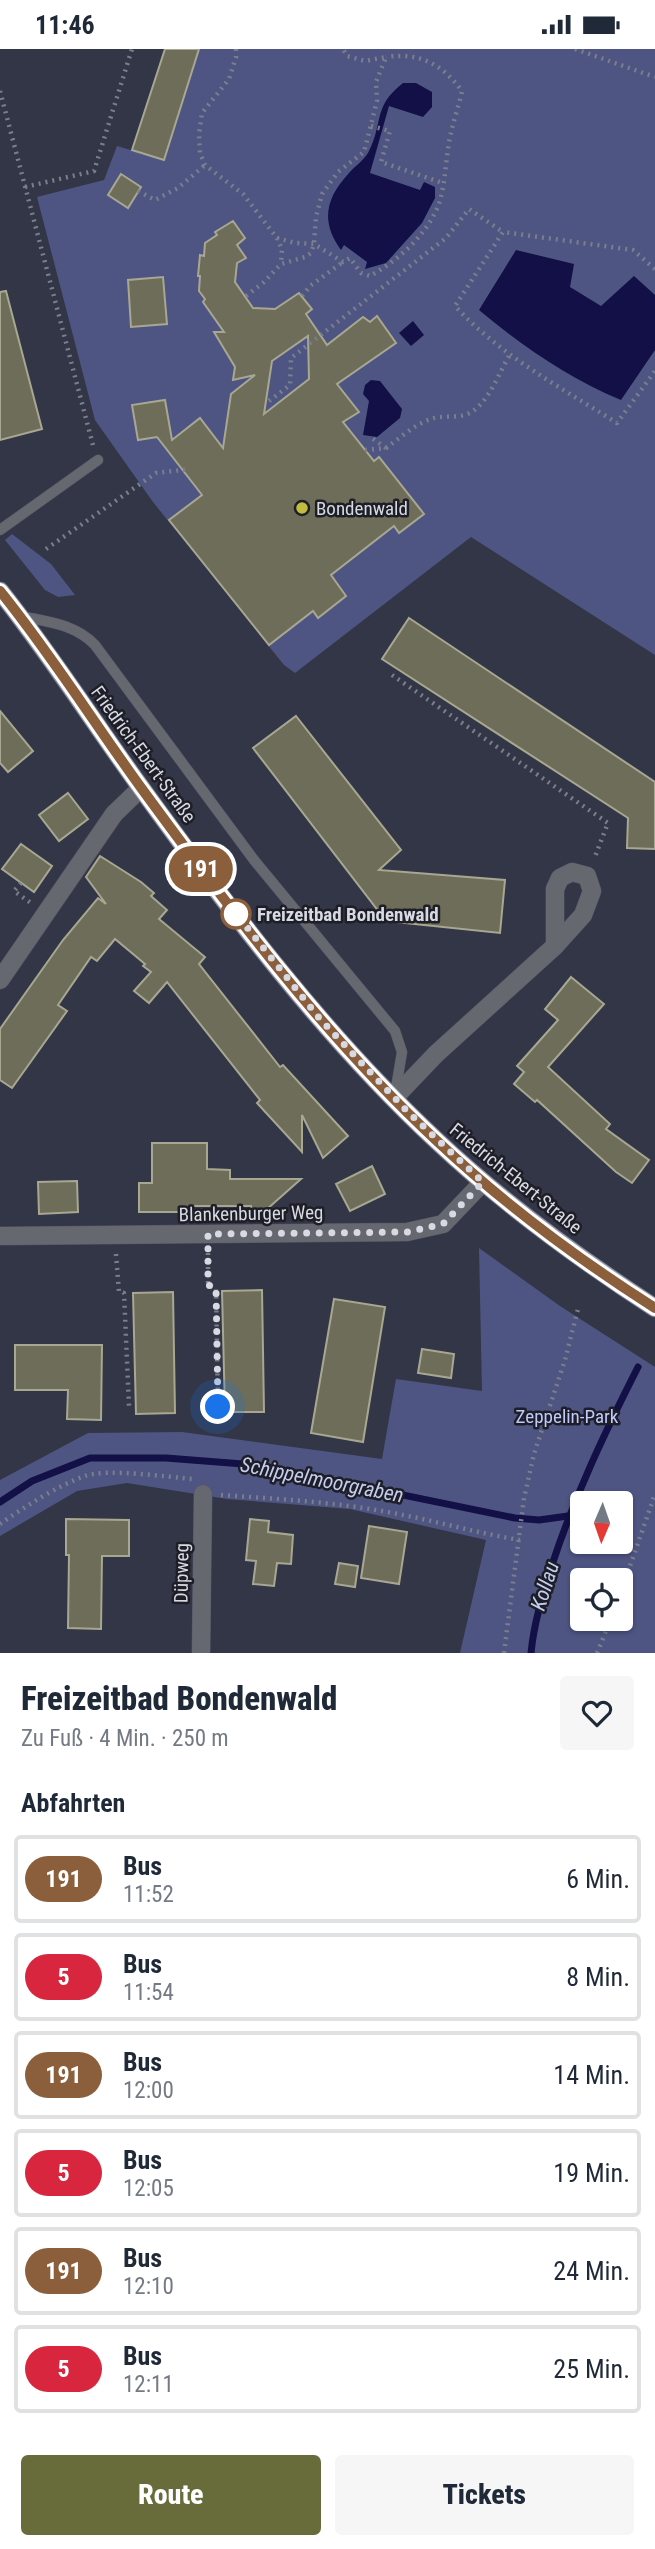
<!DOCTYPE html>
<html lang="de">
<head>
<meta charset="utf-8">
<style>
  :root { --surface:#fff; --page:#f6f6f7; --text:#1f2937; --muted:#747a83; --line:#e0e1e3; --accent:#686c3b }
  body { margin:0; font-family:"Roboto Condensed",sans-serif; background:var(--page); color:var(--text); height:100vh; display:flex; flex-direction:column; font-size:26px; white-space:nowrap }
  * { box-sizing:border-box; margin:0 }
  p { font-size:23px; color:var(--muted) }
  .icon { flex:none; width:38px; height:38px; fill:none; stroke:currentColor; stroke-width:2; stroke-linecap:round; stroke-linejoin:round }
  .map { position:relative; height:1604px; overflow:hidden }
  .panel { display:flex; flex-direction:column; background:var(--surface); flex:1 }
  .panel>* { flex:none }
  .badge { padding:0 14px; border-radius:23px; font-size:24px; line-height:46px }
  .needle { width:46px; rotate:182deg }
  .buttons { position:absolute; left:570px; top:1442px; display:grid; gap:14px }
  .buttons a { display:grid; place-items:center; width:63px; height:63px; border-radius:7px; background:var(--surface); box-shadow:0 2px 5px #0004; font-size:35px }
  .you { position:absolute; width:35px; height:35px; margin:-18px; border:5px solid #fff; border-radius:50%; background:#1a73e8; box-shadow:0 0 0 10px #1a73e833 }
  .map>.badge { position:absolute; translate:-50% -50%; box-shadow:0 0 0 4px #fff }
  h2 { padding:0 21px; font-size:26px; line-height:63px }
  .round { display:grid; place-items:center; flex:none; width:74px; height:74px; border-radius:7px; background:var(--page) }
  .summary { display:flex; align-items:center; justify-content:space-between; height:119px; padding:0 21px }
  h1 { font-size:33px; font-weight:800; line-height:52px }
  .cta { display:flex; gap:14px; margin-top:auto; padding:14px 21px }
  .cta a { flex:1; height:80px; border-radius:7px; background:var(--accent); color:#fff; font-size:28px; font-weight:800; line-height:80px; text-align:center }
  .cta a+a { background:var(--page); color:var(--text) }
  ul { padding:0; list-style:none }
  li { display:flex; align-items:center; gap:21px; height:88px; margin:0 14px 10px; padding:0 7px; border:4px solid var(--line); border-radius:7px }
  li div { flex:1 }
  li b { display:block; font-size:26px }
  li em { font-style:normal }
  li .badge { min-width:77px; font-weight:700; text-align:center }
  .status { display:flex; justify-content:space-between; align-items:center; height:49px; padding:0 35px; background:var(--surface); direction:ltr }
  .status svg { height:19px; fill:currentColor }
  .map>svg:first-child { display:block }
  .green { fill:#4e5583; fill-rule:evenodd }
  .water { fill:#121046 }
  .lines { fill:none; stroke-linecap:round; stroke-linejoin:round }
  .stream { stroke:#121046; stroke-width:7 }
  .building { fill:#6d6d59; stroke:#a7a792; stroke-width:2; fill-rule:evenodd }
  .lane-casing { stroke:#515363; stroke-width:11 }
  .street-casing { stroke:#515363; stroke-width:19 }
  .primary-casing { stroke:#515363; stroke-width:19 }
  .path { stroke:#7b7e8c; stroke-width:4.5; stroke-dasharray:2 5; stroke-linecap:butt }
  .lane { stroke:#666870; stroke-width:10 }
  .street { stroke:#666870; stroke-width:18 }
  .primary { stroke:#9397a7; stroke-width:18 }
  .line-casing { stroke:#fff; stroke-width:16 }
  .line { stroke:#8b5e3c; stroke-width:10 }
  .walk { stroke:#d7d9e3; stroke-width:7; stroke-dasharray:0 12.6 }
  .poi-dot { fill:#c2bd3f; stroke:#1d1e26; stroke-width:2.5 }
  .stop-dot { fill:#fff; stroke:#8b5e3c; stroke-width:3.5 }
  .labels { text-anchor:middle; stroke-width:5; stroke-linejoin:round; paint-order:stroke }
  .poi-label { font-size:19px; fill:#d7d9e3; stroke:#1d1e26; text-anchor:start }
  .street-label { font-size:19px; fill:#d7d9e3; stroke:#1d1e26 }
  .stop-label { font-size:19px; font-weight:bold; fill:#d7d9e3; stroke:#1d1e26; text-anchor:start }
  .park-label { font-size:19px; fill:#bfc9ff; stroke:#1d1e26 }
  .water-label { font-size:21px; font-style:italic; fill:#c4ccf0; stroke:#1d1e26 }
</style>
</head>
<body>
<div class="status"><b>11:46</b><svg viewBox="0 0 49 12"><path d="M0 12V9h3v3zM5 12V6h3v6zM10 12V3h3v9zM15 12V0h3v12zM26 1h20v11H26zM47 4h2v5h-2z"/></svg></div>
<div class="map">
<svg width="655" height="1604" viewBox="0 0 655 1604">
  <rect width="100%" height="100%" fill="#333647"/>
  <!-- green -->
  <g class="green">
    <path d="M 199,0 L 655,0 L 655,606 L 471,488 L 295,624 L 284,616 L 153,453 L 95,371 L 37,148 L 104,131 L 117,97 L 164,111 Z"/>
    <path d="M 12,485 L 51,515 L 75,546 L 58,548 L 45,541 L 5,491 Z"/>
    <path d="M 479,1199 L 560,1257 L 655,1318 L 655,1604 L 460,1604 L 486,1491 L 350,1460 L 227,1450 L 127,1434 L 77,1442 L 0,1487 L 0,1431 L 88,1384 L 182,1383 L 382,1410 L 396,1330 L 482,1342 ZM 583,1454 L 621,1454 L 621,1493 L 583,1493 ZM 583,1531 L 621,1531 L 621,1570 L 583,1570 Z"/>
  </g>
  <!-- water -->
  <g class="water">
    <path d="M 403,34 L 416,34 L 432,43 L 432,58 L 423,68 L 389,57 L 370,124 L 420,141 L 424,133 L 435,138 L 435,149 L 422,174 L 386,214 L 365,220 L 367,213 L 344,196 L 341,201 C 320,172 326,149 349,124 C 355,117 363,112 368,104 C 384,74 372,58 403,34 Z"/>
    <path d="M 516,201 L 574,215 L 570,238 L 601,257 L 634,227 L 655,246 L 655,301 L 621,351 C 569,329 522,297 479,261 Z"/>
    <path d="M 413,272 L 424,286 L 411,297 L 399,284 Z"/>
    <path d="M 371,331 L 380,332 L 402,360 L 400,369 L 377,388 L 363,386 L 369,352 L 363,345 L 365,336 Z"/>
  </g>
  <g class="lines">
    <!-- stream -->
    <g class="stream">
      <path d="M 0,1453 L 32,1432 L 90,1409 L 166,1409 L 257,1416 L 515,1469 L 539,1471 L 568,1467"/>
      <path d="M 531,1604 C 534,1573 543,1545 552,1516 C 575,1446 605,1383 638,1318"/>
    </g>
  </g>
  <!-- building -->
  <g class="building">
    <path d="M 165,0 L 199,0 L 164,111 L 132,101 Z"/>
    <path d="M 121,125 L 141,138 L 128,159 L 108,146 Z"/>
    <path d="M 233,172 L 245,189 L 237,196 L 246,209 L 237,214 L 235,233 L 253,259 L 275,260 L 299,244 L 312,260 L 306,265 L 327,296 L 363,268 L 370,273 L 377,267 L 396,294 L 337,335 L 359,363 L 343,373 L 374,412 L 379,408 L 424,465 L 399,484 L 394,477 L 331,526 L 346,547 L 318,569 L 313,562 L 269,596 L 169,471 L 202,446 L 157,388 L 138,391 L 132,356 L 165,351 L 172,391 L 200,369 L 223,399 L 231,345 L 255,326 L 233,331 L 235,318 L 214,283 L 224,283 L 203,253 L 205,250 L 199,242 L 200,227 L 198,227 L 200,206 L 204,207 L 205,194 L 217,186 L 215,183 ZM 308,287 L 309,330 L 264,365 L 272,312 Z"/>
    <path d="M 163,228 L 167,275 L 131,278 L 128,231 Z"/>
    <path d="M 6,242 L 42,380 L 0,391 L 0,243 Z"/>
    <path d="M 409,569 L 655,733 L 655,800 L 627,799 L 628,769 L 382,610 Z"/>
    <path d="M 0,662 L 33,702 L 8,723 L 0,714 Z"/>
    <path d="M 296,667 L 401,801 L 379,821 L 505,831 L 500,884 L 386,872 L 253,699 Z"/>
    <path d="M 68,744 L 88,770 L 59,792 L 39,766 Z"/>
    <path d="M 21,795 L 52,817 L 34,843 L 2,820 Z"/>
    <path d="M 100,807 L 141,833 L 154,844 L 151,847 L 167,861 L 159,870 L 205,908 L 199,915 L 280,1018 L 283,1016 L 348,1087 L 323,1109 L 302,1066 L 302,1103 L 257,1054 L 260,1051 L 167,933 L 149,954 L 134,942 L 151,923 L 143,917 L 145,915 L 115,890 L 97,912 L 91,908 L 58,956 L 67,962 L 12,1039 L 0,1031 L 0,980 L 63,891 L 98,849 L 106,855 L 86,828 Z"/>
    <path d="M 571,928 L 604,955 L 548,1018 L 610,1075 L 606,1080 L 649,1111 L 632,1134 L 616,1123 L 537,1051 L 535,1053 L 514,1035 L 524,1023 L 517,1017 L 558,971 L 545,960 Z"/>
    <path d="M 152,1094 L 207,1094 L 207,1120 L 230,1121 L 230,1130 L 301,1130 L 266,1161 L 251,1161 L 251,1157 L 191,1157 L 191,1163 L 139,1163 L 139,1134 L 152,1134 Z"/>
    <path d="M 372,1117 L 385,1145 L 350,1162 L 336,1135 Z"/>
    <path d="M 77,1132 L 78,1163 L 39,1165 L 38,1133 Z"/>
    <path d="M 262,1241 L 264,1363 L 225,1363 L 222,1242 Z"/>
    <path d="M 173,1243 L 175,1364 L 136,1365 L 133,1244 Z"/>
    <path d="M 334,1250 L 385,1258 L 363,1393 L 311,1384 Z"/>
    <path d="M 15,1296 L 102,1296 L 101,1371 L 67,1370 L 68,1341 L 15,1341 Z"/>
    <path d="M 422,1300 L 454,1305 L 451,1329 L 418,1324 Z"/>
    <path d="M 66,1470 L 129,1471 L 129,1507 L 102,1507 L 101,1580 L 68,1579 L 69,1506 L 66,1506 Z"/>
    <path d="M 250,1470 L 269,1472 L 268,1483 L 293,1486 L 291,1515 L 277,1514 L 274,1537 L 253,1535 L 256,1512 L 246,1511 Z"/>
    <path d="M 369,1477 L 407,1483 L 399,1535 L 361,1529 Z"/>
    <path d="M 339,1514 L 358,1517 L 355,1538 L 335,1535 Z"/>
  </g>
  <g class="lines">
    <!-- lane casing -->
    <g class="lane-casing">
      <g id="lane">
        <path d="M 0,481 L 98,411"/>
        <path d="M 21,567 C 48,573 75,575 95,596 L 254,811 L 395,982 L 402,1003 L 395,1045"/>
      </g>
    </g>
    <!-- street casing -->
    <g class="street-casing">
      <g id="street">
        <path d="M 0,931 L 114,765 L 141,739"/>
        <path d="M 394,1049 L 436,1005 L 555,897 L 583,866 L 592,842 L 587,827 L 572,823 L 560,829 L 555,840 L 555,897"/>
        <path d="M 0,1187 L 407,1183 L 443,1175 L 483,1133"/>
        <path d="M 201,1604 L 203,1445"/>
      </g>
    </g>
    <!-- primary casing -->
    <g class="primary-casing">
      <path id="primary" d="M 0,542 C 51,606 94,674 142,740 C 231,863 325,988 437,1092 C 503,1154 578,1209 655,1259"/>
    </g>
    <!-- path -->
    <g class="path">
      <path d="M 236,0 L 236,8 L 229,30 L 202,64 L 199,86 L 200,104 L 205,116 L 243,145 L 277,189 L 282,200 L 281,215"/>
      <path d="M 575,0 L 655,28"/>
      <path d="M 0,42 L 94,400"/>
      <path d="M 371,77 L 390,82 L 381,113 L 443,134"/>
      <path d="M 25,138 L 94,122 L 132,0"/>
      <path d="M 138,142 L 155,151 L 178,139 L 205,116"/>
      <path d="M 277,189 L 295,194 L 314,195 L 343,213 L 350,209 L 361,224 L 370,227 C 399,211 432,182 441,148 C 446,127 446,105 451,84 C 454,70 459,56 462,42 C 442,15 419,3 386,8"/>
      <path d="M 655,220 L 633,201 L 503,183 L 455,257 C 501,307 560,338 617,374 L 655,322"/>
      <path d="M 246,247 L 264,233 L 281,215 L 305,208 L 311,204 L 314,195 L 316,168 L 322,145 L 338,123 L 364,103 L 377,52 L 376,33 L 386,8 L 365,12 L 347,7 L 343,0"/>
      <path d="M 302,247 L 310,237 L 343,213"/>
      <path d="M 269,352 L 290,336 L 291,309 L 446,189 L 469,160 L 503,183"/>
      <path d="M 386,399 C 400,389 415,375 431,370 C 445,365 460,371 473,362 C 490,350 499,324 509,307"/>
      <path d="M 365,401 L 386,399 L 369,387"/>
      <path d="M 46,500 L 156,424 L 190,420"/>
      <path d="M 392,626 L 608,774 L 594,810"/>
      <path d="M 21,834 L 14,842 L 31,854"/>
      <path d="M 208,1204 L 208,1236 L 216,1239 L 218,1358"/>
      <path d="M 116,1205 L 119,1243 L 124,1244 L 129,1357"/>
      <path d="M 221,1446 C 279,1450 336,1453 393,1464 C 436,1472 477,1484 520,1491"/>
      <path d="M 0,1475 C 26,1457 55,1438 85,1427 C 106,1419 168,1428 192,1430"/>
      <path d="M 621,1543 L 655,1445"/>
      <path d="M 504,1604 L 524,1449 L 534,1405 L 565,1311 L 578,1260"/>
      <path d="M 597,1604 L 611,1570"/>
    </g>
    <!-- lane -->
    <use href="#lane" class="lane"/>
    <!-- street -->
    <use href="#street" class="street"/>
    <!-- primary -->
    <use href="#primary" class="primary"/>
  </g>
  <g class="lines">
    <!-- line casing -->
    <g class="line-casing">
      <path id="line" d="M 0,542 C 51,605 94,674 142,740 C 232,863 325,988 437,1092 C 503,1154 578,1210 655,1259"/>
    </g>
    <!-- line -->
    <use href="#line" class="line"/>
    <!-- walk -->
    <path class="walk" d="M 218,1358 L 216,1239 L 208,1236 L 208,1185 L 407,1183 L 443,1175 L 483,1133 L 408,1063 L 320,970 L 234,862 L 236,865"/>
  </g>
  <!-- markers -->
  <circle class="poi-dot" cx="302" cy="459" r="7"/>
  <circle class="stop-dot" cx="236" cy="865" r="14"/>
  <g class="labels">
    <!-- poi labels -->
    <g class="poi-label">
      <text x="316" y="466">Bondenwald</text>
    </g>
    <!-- street labels -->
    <g class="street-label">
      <text transform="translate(144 705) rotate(54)" y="7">Friedrich-Ebert-Straße</text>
      <text transform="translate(516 1129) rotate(39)" y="7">Friedrich-Ebert-Straße</text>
      <text transform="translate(251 1164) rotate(-1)" y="7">Blankenburger Weg</text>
      <text transform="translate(181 1524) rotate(-89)" y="7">Düpweg</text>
    </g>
    <!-- stop labels -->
    <g class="stop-label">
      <text x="257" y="872">Freizeitbad Bondenwald</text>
    </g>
    <!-- park labels -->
    <g class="park-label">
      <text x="567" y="1374">Zeppelin-Park</text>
    </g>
    <!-- water labels -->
    <g class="water-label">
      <text transform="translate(322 1431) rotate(11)" y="7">Schippelmoorgraben</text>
      <text transform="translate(545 1537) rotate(-72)" y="7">Kollau</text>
    </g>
  </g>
</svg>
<div class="buttons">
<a><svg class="needle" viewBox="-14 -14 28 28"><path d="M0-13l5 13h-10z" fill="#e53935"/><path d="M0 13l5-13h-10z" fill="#747a83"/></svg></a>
<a><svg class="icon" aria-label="locate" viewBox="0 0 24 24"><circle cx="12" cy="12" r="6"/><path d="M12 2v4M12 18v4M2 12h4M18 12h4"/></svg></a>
</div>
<div class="you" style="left:218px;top:1358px"></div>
<b class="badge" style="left:201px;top:820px;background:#8b5e3c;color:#fff">191</b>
</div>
<section class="panel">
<div class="summary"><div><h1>Freizeitbad Bondenwald</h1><p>Zu Fuß · 4 Min. · 250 m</p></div><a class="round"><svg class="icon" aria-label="heart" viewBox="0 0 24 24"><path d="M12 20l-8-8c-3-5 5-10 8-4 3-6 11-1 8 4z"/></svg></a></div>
<h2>Abfahrten</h2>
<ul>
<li><span class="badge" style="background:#8b5e3c;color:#fff">191</span><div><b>Bus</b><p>11:52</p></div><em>6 Min.</em></li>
<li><span class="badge" style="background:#d7263d;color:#fff">5</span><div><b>Bus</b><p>11:54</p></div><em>8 Min.</em></li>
<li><span class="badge" style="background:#8b5e3c;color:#fff">191</span><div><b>Bus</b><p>12:00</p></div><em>14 Min.</em></li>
<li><span class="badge" style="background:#d7263d;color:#fff">5</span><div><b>Bus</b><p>12:05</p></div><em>19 Min.</em></li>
<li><span class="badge" style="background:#8b5e3c;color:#fff">191</span><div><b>Bus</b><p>12:10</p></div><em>24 Min.</em></li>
<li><span class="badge" style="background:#d7263d;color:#fff">5</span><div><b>Bus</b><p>12:11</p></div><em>25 Min.</em></li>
</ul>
<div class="cta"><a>Route</a><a>Tickets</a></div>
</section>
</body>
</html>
